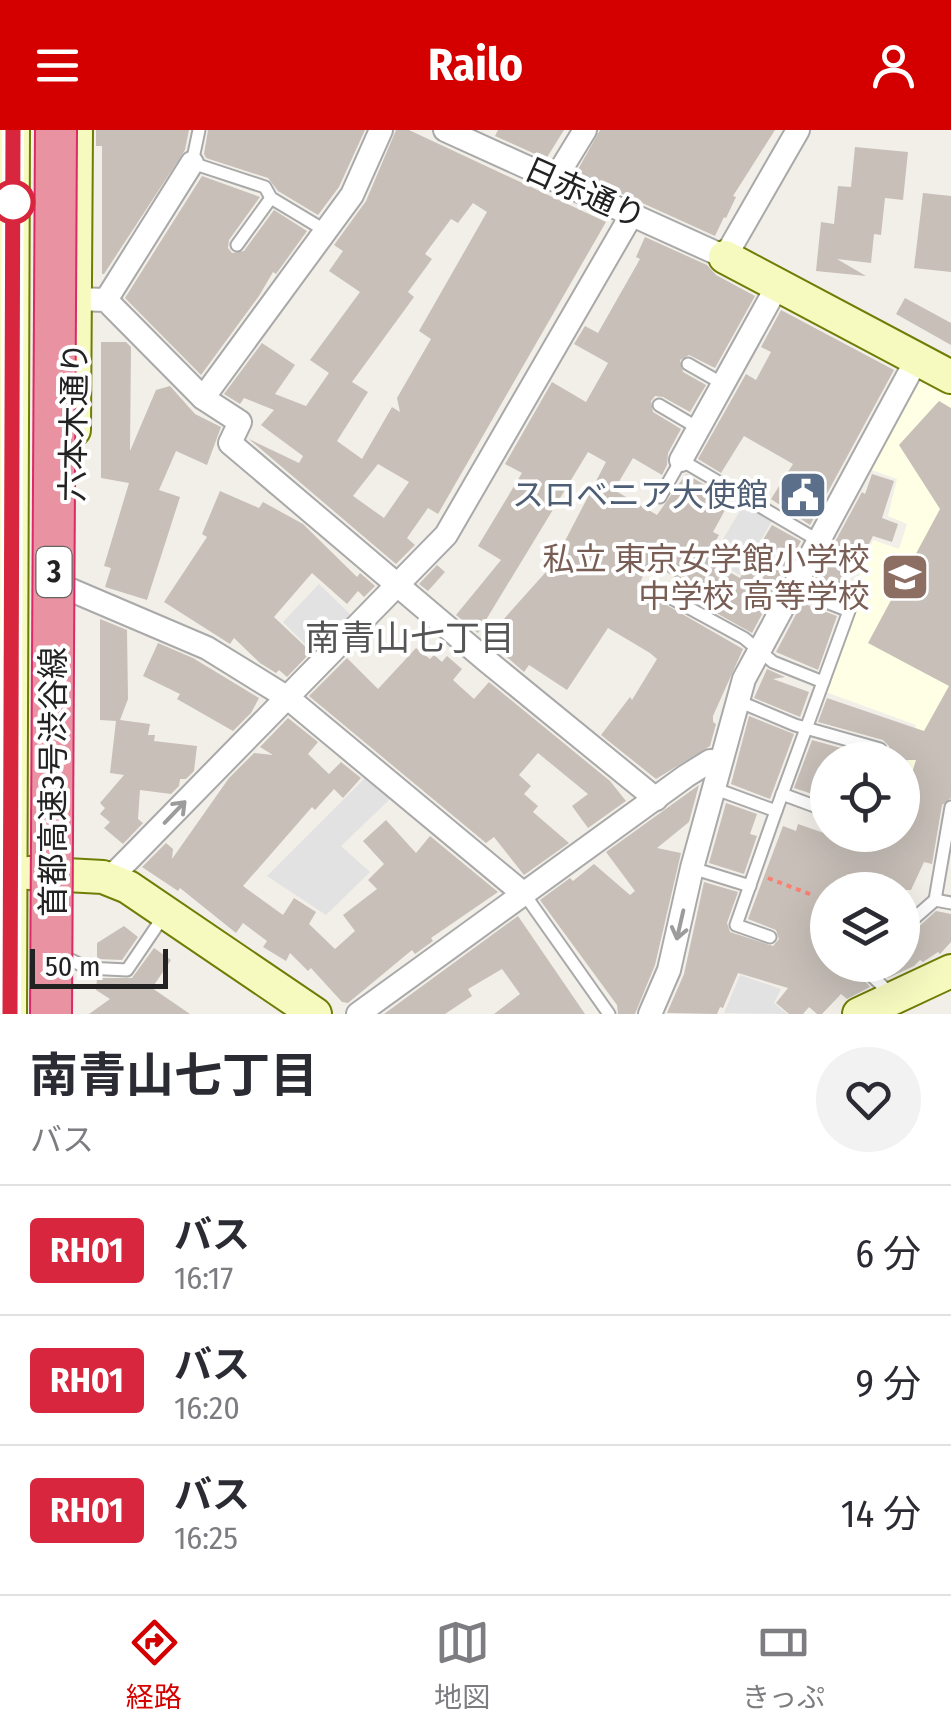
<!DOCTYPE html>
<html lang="ja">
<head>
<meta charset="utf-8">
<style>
  :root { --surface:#fff; --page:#f2f2f3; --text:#2b2b33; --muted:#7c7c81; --line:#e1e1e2; --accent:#d40000 }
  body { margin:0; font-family:"Fira Sans Condensed","Noto Sans JP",sans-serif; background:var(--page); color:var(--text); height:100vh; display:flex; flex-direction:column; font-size:38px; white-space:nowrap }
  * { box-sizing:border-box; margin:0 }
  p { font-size:32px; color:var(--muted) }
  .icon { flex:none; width:55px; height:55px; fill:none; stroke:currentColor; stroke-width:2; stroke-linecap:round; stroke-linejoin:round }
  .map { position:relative; height:884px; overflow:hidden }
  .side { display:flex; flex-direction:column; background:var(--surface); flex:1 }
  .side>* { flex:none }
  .badge { padding:0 20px; border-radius:8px; font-size:35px; line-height:65px }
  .controls { position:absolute; left:810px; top:612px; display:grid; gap:20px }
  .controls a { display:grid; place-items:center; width:110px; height:110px; border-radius:50%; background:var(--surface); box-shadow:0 10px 40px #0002; font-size:50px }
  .scale { position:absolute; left:30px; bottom:25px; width:138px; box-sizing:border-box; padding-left:10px; border:5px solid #222; border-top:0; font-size:28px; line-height:35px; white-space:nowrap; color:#222; -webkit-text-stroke:8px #fff; paint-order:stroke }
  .map>.badge { position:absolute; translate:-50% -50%; box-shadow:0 0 0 5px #fff }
  .round { display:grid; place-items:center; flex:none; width:105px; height:105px; border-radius:52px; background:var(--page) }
  .summary { display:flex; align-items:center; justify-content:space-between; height:170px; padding:0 30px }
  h1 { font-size:48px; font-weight:700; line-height:75px }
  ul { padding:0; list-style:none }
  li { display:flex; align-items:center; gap:30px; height:130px; padding:0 30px; border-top:2px solid var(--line) }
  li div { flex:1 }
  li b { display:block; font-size:38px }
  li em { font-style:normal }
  li .badge { min-width:110px; font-weight:700; text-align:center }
  header { display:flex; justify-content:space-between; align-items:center; height:130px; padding:0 30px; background:var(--accent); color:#fff; font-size:45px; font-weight:700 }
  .dock { display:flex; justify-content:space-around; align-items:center; height:140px; border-top:2px solid var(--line); background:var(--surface); font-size:28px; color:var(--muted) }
  .dock a { display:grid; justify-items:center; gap:5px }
  .dock .current { color:var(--accent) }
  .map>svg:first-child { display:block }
  .education { fill:#ffffe5 }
  .parking { fill:#e2e2e2 }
  .building { fill:#c7bfb8; fill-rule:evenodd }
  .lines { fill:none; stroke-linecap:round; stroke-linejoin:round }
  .lane-casing { stroke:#a9a9a9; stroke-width:15 }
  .street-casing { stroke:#a9a9a9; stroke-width:26 }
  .secondary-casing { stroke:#707d05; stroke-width:36 }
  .path { stroke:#fa8072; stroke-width:4; stroke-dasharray:5 5; stroke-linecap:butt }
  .lane { stroke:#fff; stroke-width:11 }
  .street { stroke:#fff; stroke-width:22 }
  .secondary { stroke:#f7fabf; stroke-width:32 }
  .highway-bridge-casing { stroke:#dc2a67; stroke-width:44; stroke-linecap:butt }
  .highway-bridge { stroke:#e892a2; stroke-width:40 }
  .oneway { stroke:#9c9c9c }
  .line-casing { stroke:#fff; stroke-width:22 }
  .line { stroke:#d7263d; stroke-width:15 }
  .stop-dot { fill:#fff; stroke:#d7263d; stroke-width:5 }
  .labels { text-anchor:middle; stroke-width:8; stroke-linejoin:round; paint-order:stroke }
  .shield { fill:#fff; stroke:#646464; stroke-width:2.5 }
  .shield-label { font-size:30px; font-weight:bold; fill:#222 }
  .street-label { font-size:32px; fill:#222; stroke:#fff }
  .service-label { font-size:32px; fill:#4e5e75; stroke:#fff; text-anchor:end }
  .education-label { font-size:32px; fill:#785e54; stroke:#fff; text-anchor:end }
  .neighbourhood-label { font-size:35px; fill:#555; stroke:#fff }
</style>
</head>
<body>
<header><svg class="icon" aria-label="menu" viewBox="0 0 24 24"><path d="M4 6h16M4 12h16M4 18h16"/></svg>Railo<svg class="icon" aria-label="person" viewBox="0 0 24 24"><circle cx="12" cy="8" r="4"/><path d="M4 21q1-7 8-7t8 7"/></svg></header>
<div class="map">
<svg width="951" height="884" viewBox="0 0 951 884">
  <rect width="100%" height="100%" fill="#f2efe9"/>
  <!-- education -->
  <path class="education" d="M 920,248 L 951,265 L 951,655 L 904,649 L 916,595 L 826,562 L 855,482 L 848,475 L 873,410 L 899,419 L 907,394 L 888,386 L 897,349 L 866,338 L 915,249 Z"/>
  <!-- parking -->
  <g class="parking">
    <path d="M 744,374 L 772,391 L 740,445 L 717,432 L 721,425 L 716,421 Z"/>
    <path d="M 319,454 L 354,488 L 317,526 L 283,492 Z"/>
    <path d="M 367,646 L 392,667 L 341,716 L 370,742 L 326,785 L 267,746 Z"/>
    <path d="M 740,845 L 781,859 L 774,873 L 787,884 L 724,883 Z"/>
  </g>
  <!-- building -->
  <g class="building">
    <path d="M 96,0 L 189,0 L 185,20 L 104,144 L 102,144 L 102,16 L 96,16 Z"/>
    <path d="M 208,0 L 365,0 L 339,57 L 318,85 L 278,61 L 268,48 L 206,28 L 204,24 Z"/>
    <path d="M 396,0 L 409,0 L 606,92 L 438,384 L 428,378 L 407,408 L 415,415 L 396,434 L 249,309 L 299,333 L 303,326 L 261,295 L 274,280 L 244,268 L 240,274 L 224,264 L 262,213 L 295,235 L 275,264 L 306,276 L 329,243 L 310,230 L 360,162 L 329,141 L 343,121 L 334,115 L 366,71 ZM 473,73 L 487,82 L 419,201 L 431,209 L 397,268 L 400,282 L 392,277 L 362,329 L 337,311 L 368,262 L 352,252 L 414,167 L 408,162 L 432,129 L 425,124 L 451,89 L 458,93 ZM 378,334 L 409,352 L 384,388 L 353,366 Z"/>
    <path d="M 498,0 L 564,0 L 546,29 L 495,6 Z"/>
    <path d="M 600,0 L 775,0 L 733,66 L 736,67 L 726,88 L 724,87 L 715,106 L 576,43 Z"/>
    <path d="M 855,17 L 908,22 L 903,70 L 885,68 L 881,105 L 874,104 L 871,133 L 837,129 L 866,146 L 816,141 L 821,92 L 834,94 L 838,56 L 851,57 Z"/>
    <path d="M 202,46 L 260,67 L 229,110 L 228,118 L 232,123 L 244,121 L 274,80 L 307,101 L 276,144 L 273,142 L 259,166 L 201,245 L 125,168 Z"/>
    <path d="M 923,63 L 951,66 L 951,142 L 914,138 Z"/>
    <path d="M 645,107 L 707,135 L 716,145 L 755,166 L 715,238 L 689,225 L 680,230 L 683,242 L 706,255 L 690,282 L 663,267 L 655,266 L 651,271 L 653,282 L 681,299 L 668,323 L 667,335 L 662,345 L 633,328 L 614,360 L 657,385 L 686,344 L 724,366 L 730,371 L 713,402 L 719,405 L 708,425 L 713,428 L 711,432 L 740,448 L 772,395 L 801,411 L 752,503 L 670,457 L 675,447 L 650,433 L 637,458 L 743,519 L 713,586 L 713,592 L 716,594 L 710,616 L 656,649 L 601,605 L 630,567 L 632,570 L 657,529 L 650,523 L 608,498 L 567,560 L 529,535 L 524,542 L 486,509 L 553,434 L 606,332 L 588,322 L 478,503 L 456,485 L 501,430 L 478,416 L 522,343 L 505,334 L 552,252 L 586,272 L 608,233 L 574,214 L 585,196 L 598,203 L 640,129 L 636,127 Z"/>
    <path d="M 905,168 L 951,193 L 951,215 L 896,184 Z"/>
    <path d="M 781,180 L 894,240 L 810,395 L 771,369 L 793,334 L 744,306 L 721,343 L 698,329 L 746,244 L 756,250 L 771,222 L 761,217 Z"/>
    <path d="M 101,212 L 126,212 L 131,217 L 130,321 L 156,260 L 170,256 L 195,284 L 221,297 L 207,335 L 176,321 L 159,360 L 180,367 L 147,470 L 105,457 L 111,438 L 104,436 L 129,353 L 101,348 Z"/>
    <path d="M 939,271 L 951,278 L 951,668 L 942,675 L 932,734 L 924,732 L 911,760 L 828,760 L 828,835 L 851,835 L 870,857 L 847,869 L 841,864 L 822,884 L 817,884 L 809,877 L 803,884 L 789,884 L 776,873 L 788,858 L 738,843 L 723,878 L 720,877 L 717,884 L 667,883 L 684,844 L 704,752 L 738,762 L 727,793 L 730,802 L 773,816 L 779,809 L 776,800 L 748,789 L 783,696 L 796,701 L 798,694 L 844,710 L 845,705 L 869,705 L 892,711 L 893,705 L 902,705 L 902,675 L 916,630 L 828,630 L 828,669 L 794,658 L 812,610 L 877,628 L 889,622 L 889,616 L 883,610 L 818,592 L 827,568 L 924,601 L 949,556 L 868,513 L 940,379 L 899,315 Z"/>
    <path d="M 872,344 L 894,351 L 882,388 L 898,394 L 892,412 L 873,406 L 858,436 L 855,434 L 837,466 L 811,456 L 862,362 L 865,364 Z"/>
    <path d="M 220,361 L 259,378 L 263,372 L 303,394 L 357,447 L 360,443 L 375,456 L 364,467 L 358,461 L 347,474 L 312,443 L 274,487 L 311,522 L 287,547 L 279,540 L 276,543 L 260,533 L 234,508 L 230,514 L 164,472 L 207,407 L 202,404 Z"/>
    <path d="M 437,435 L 445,442 L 428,461 L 419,454 Z"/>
    <path d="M 802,473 L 837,486 L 818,540 L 776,522 Z"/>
    <path d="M 100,489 L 127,500 L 128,569 L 120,590 L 150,594 L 148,605 L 155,605 L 154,611 L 197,616 L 194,641 L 186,649 L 180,649 L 179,656 L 171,664 L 140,660 L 138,689 L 143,693 L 123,714 L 104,698 L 110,692 L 100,684 L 105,678 L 100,673 L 124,645 L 110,643 L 116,591 L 100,590 Z"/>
    <path d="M 158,513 L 193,528 L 259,568 L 251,583 L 233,601 L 177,569 L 180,564 L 143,546 Z"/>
    <path d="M 416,518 L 430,529 L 434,525 L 442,532 L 447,526 L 462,539 L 453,550 L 474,569 L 489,552 L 610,651 L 626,671 L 588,698 L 572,676 L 588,664 L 538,623 L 519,645 L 531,656 L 524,664 L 538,676 L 533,682 L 569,713 L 524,745 L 494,707 L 486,713 L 309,566 L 347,528 L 378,559 Z"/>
    <path d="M 767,539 L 785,547 L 773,549 L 809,562 L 800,587 L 754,568 Z"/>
    <path d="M 749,586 L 794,604 L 770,669 L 731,654 Z"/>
    <path d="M 288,588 L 318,612 L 308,624 L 329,644 L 341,632 L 361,648 L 343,668 L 334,659 L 315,680 L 312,677 L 243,756 L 283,785 L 294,768 L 316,782 L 309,794 L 335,819 L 355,801 L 343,785 L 377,759 L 368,750 L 384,734 L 363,711 L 386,690 L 416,723 L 430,706 L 498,762 L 431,808 L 433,811 L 415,824 L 412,820 L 348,873 L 342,872 L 311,838 L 308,841 L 290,823 L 286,831 L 263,817 L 267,811 L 243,793 L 236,803 L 180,758 L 178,761 L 142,737 L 166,713 L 173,719 L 172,729 L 229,648 L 254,623 L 273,625 L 260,617 Z"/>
    <path d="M 699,655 L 689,692 L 657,718 L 681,723 L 655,835 L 635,884 L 618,884 L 617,875 L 540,770 L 570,748 L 573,751 L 594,734 L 630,765 L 635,761 L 606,722 Z"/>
    <path d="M 726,673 L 757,684 L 750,704 L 757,706 L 744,744 L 709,733 Z"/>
    <path d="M 936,781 L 951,784 L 951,812 L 940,824 L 938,822 L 923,832 L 920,830 L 914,836 L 888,848 L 874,836 L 902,835 L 902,812 Z"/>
    <path d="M 518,786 L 585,884 L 494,884 L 520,864 L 502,839 L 468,859 L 472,866 L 445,884 L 384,884 Z"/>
    <path d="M 124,796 L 138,807 L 122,830 L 97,829 L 97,813 Z"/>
    <path d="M 154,818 L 171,830 L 152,858 L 190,884 L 89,884 L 110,869 L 96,860 L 97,848 L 132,848 Z"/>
  </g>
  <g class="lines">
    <!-- lane casing -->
    <g class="lane-casing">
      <g id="lane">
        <path d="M 199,0 L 192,33 L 265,57 L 271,68 L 326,101"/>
        <path d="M 237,115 L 271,68"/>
        <path d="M 688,234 L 723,254"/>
        <path d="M 659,275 L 698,298"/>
        <path d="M 660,367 L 681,330 L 819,411"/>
        <path d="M 658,461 L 744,508 L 773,532 L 823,552"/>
        <path d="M 738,571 L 795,595 L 880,619"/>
        <path d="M 713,658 L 776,681 L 849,481 L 793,459"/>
        <path d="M 782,664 L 828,681"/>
        <path d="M 692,738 L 750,756"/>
        <path d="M 525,765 L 609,884"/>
        <path d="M 935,770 L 951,773"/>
        <path d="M 902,799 L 935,770 L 951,677"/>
        <path d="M 770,807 L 736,795 L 776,681"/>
        <path d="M 71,830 L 87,838 L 127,840 L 165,784"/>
        <path d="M 860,835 L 890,863"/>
      </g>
    </g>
    <!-- street casing -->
    <g class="street-casing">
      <g id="street">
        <path d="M 445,0 L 725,127 L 798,0"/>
        <path d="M 555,49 L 585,0"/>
        <path d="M 76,169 L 106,170 L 203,268 L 240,292 L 230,313 L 487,531 L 656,669"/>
        <path d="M 106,170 L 192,33"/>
        <path d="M 203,268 L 352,65 L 381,0"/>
        <path d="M 681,330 L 779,153"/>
        <path d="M 71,460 L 207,518 L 288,568 L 525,765"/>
        <path d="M 103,747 L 117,741 L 128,730 L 446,405 L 632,84"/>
        <path d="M 358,884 L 686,646 L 710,631 L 720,632"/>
        <path d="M 650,884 L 669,840 L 692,738 L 744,549 L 917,229"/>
      </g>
    </g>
    <!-- secondary casing -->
    <g class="secondary-casing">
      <g id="secondary">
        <path d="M 725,127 L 951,247"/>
        <path d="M 74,300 L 76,0"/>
        <path d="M 29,743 L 103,747 L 128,757 L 315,884"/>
        <path d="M 10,884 L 13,0"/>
        <path d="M 859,884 L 951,841"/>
      </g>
    </g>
    <!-- path -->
    <path class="path" d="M 768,748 L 812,765"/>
    <!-- lane -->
    <use href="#lane" class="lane"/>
    <!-- street -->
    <use href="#street" class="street"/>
    <!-- secondary -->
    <use href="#secondary" class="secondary"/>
    <!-- highway-bridge casing -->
    <g class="highway-bridge-casing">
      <path id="highway-bridge" d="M 51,884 L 56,0"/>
    </g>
    <!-- highway-bridge -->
    <use href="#highway-bridge" class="highway-bridge"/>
  </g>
  <!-- one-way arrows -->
  <defs><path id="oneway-shaft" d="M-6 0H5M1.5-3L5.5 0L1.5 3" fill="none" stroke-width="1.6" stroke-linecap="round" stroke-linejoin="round" transform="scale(2.5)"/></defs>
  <g class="oneway">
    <use href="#oneway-shaft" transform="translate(175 682) rotate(-46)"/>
    <use href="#oneway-shaft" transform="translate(680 795) rotate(103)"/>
  </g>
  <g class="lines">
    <!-- line casing -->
    <g class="line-casing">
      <path id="line" d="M 10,884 L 13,0"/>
    </g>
    <!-- line -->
    <use href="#line" class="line"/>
  </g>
  <!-- icons -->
  <defs>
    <g id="civic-square" transform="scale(2.5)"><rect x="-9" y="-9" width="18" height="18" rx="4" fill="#5c6f8a" stroke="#fff"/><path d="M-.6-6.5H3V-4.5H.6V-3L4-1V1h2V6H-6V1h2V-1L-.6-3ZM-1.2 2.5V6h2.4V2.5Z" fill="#fff"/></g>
    <g id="school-square" transform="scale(2.5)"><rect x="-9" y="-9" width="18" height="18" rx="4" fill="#8d6e63" stroke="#fff"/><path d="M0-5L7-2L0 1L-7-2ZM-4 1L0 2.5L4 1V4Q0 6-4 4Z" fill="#fff"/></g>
  </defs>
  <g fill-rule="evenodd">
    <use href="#civic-square" x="803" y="365"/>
    <use href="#school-square" x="905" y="447"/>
  </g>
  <!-- markers -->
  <circle class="stop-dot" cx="13" cy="72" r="20"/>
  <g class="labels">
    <!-- shield labels -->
    <rect class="shield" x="36.5" y="417" width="35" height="50" rx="8"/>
    <g class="shield-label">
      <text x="54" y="452">3</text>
    </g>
    <!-- street labels -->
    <g class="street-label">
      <text transform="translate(585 63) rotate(24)" y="11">日赤通り</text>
      <text transform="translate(74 292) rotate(-89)" y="11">六本木通り</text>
      <text transform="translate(53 652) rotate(-90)" y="11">首都高速3号渋谷線</text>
    </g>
    <!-- service labels -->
    <g class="service-label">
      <text x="768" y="376">スロベニア大使館</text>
    </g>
    <!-- education labels -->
    <g class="education-label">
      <text x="870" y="440">私立 東京女学館小学校<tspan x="870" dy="37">中学校 高等学校</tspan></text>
    </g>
    <!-- neighbourhood labels -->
    <g class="neighbourhood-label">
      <text x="410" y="520">南青山七丁目</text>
    </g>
  </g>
</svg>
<div class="controls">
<a><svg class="icon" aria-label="locate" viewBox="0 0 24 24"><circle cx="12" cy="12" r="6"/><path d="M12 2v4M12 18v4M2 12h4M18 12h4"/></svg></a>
<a><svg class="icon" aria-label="layers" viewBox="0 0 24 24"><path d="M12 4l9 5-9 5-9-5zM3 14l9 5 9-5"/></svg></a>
</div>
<div class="scale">50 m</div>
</div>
<section class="side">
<div class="summary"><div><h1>南青山七丁目</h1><p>バス</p></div><a class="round"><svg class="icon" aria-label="heart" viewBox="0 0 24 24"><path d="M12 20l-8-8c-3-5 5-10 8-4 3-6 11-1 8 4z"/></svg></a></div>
<ul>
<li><span class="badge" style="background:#d7263d;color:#fff">RH01</span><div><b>バス</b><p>16:17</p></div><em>6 分</em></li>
<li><span class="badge" style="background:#d7263d;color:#fff">RH01</span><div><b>バス</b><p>16:20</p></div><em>9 分</em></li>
<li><span class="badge" style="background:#d7263d;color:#fff">RH01</span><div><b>バス</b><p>16:25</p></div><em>14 分</em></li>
</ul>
</section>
<nav class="dock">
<a class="current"><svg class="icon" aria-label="directions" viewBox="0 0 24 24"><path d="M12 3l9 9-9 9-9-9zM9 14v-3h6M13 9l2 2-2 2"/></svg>経路</a>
<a><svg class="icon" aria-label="map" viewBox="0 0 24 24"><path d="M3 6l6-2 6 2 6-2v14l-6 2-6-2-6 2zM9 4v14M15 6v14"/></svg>地図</a>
<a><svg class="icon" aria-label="tickets" viewBox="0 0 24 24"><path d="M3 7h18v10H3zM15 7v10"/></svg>きっぷ</a>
</nav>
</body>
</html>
